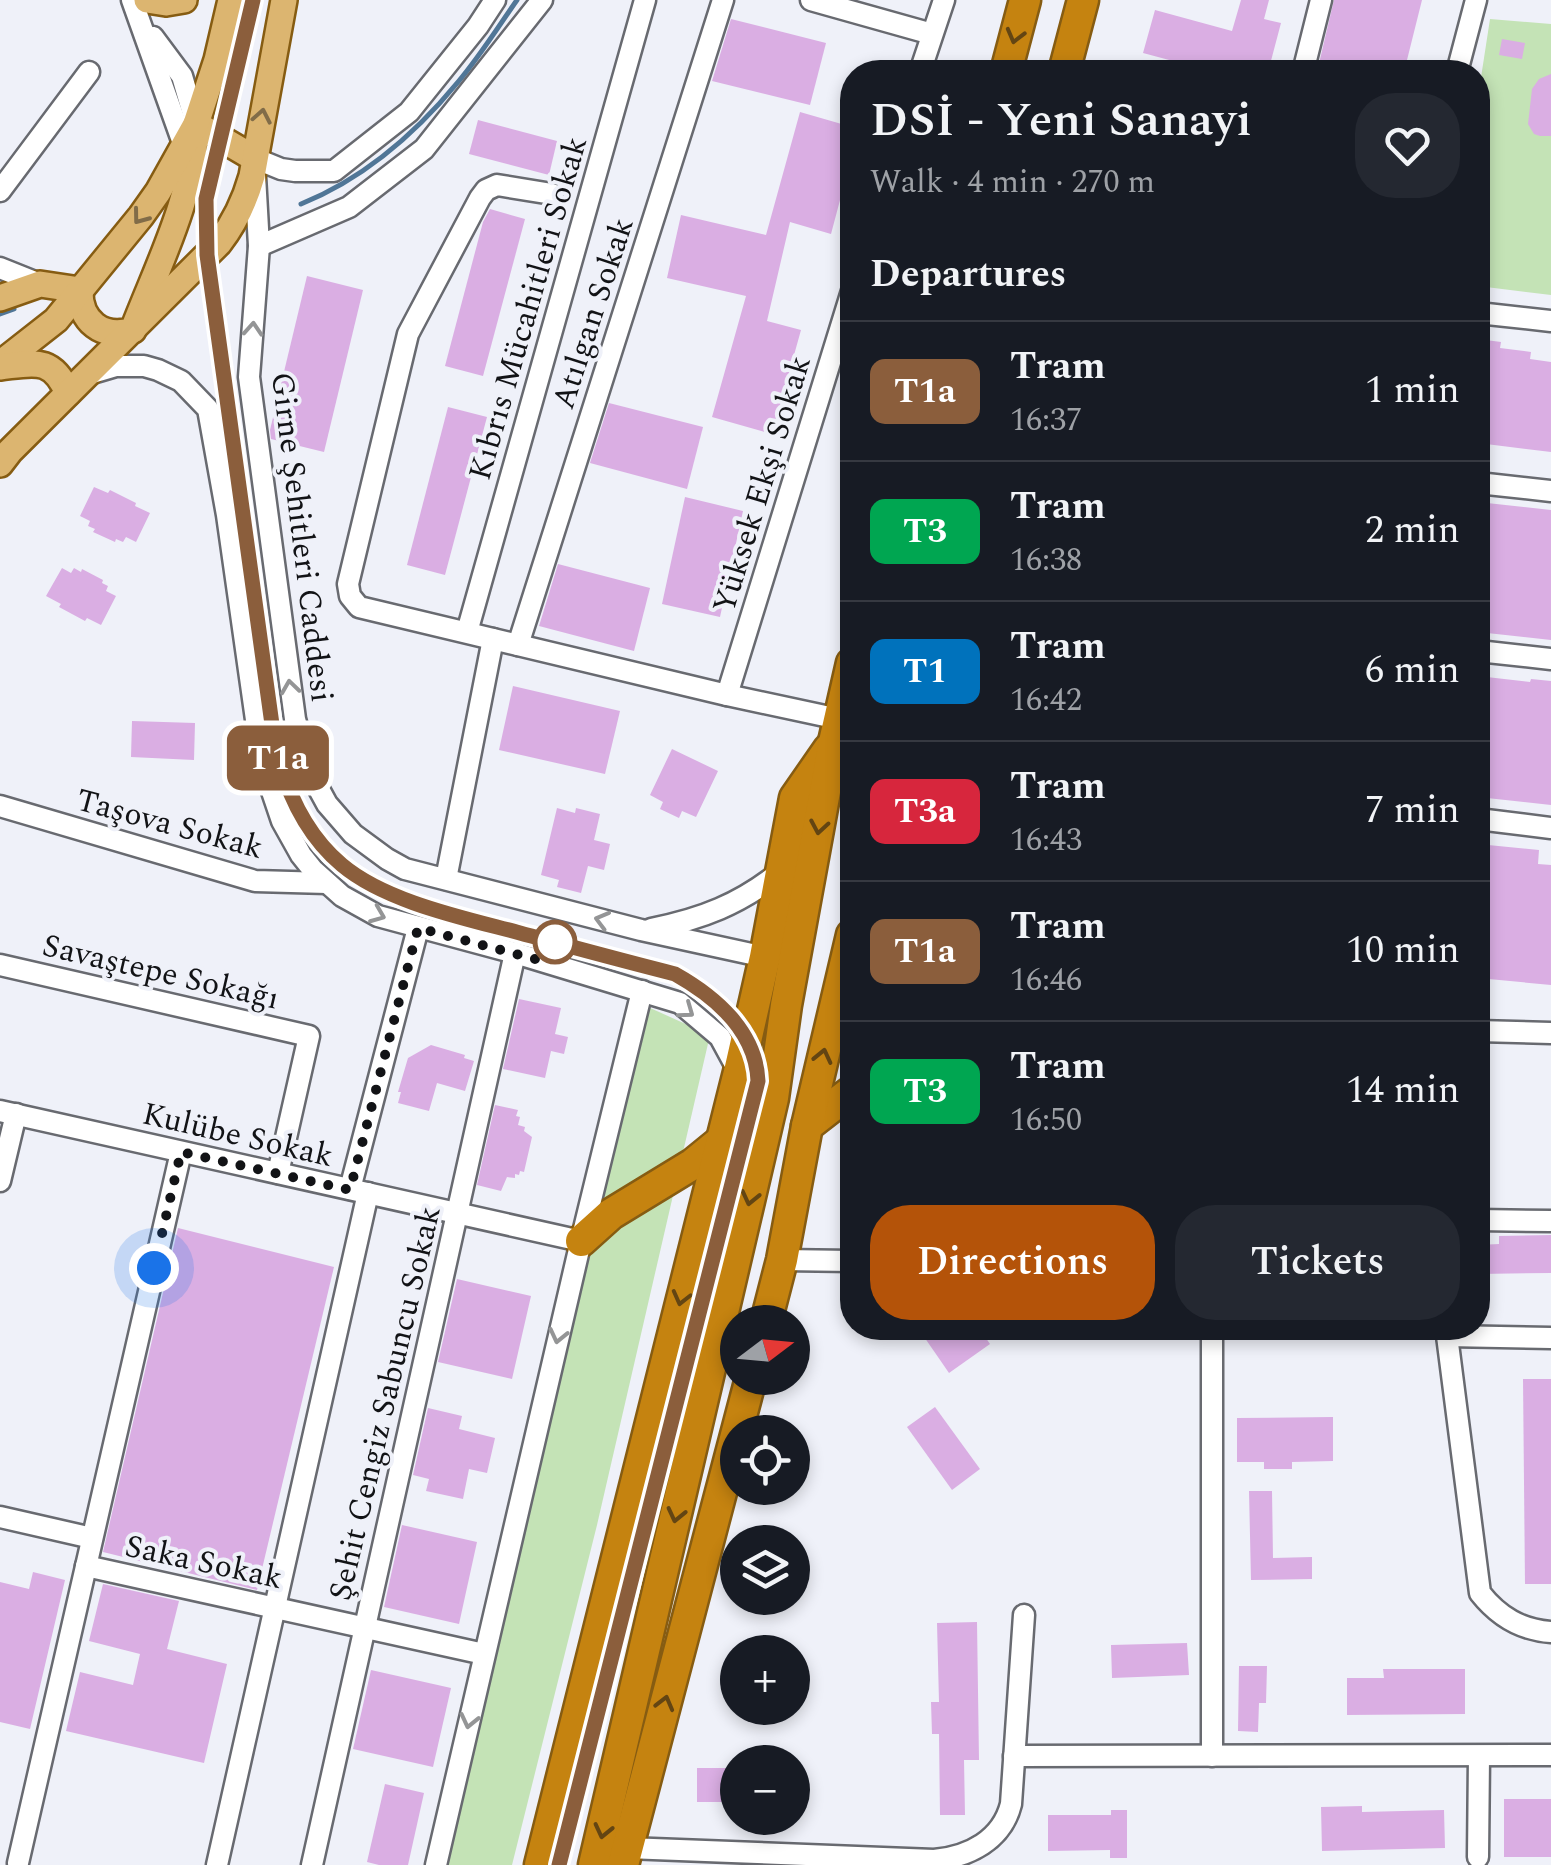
<!DOCTYPE html>
<html lang="en">
<head>
<meta charset="utf-8">
<style>
  :root { --surface:#171b24; --page:#242831; --text:#f1f3f6; --muted:#9ea1a6; --line:#363941; --accent:#b45309 }
  body { margin:0; font-family:Spectral,serif; background:var(--page); color:var(--text); height:100vh; display:flex; flex-direction:column; font-size:38px; white-space:nowrap }
  * { box-sizing:border-box; margin:0 }
  p { font-size:32px; color:var(--muted) }
  .icon { flex:none; width:55px; height:55px; fill:none; stroke:currentColor; stroke-width:2; stroke-linecap:round; stroke-linejoin:round }
  .map { position:relative; flex:1; overflow:hidden }
  .panel { position:absolute; left:840px; top:60px; width:650px; height:1280px; display:flex; flex-direction:column; background:var(--surface); border-radius:40px; box-shadow:0 5px 15px #0003 }
  .panel>* { flex:none }
  .badge { padding:0 20px; border-radius:15px; font-size:35px; line-height:65px }
  .needle { width:65px; rotate:74deg }
  .fabs { position:absolute; left:720px; top:1305px; display:grid; gap:20px }
  .fabs a { display:grid; place-items:center; width:90px; height:90px; border-radius:50%; background:var(--surface); box-shadow:0 5px 15px #0003; font-size:50px }
  .you { position:absolute; width:50px; height:50px; margin:-25px; border:8px solid #fff; border-radius:50%; background:#1a73e8; box-shadow:0 0 0 15px #1a73e833 }
  .map>.badge { position:absolute; translate:-50% -50%; box-shadow:0 0 0 5px #fff }
  h2 { padding:0 30px; font-size:38px; line-height:90px }
  .round { display:grid; place-items:center; flex:none; width:105px; height:105px; border-radius:40px; background:var(--page) }
  .overview { display:flex; align-items:center; justify-content:space-between; height:170px; padding:0 30px }
  h1 { font-size:48px; font-weight:600; line-height:75px }
  .cta { display:flex; gap:20px; margin-top:auto; padding:20px 30px }
  .cta a { flex:1; height:115px; border-radius:40px; background:var(--accent); color:#fff; font-size:40px; font-weight:600; line-height:115px; text-align:center }
  .cta a+a { background:var(--page); color:var(--text) }
  ul { padding:0; list-style:none }
  li { display:flex; align-items:center; gap:30px; height:140px; padding:0 30px; border-top:2px solid var(--line) }
  li div { flex:1 }
  li b { display:block; font-size:38px }
  li em { font-style:normal }
  li .badge { min-width:110px; font-weight:700; text-align:center }
  .map>svg:first-child { display:block }
  .green { fill:#c4e3b6 }
  .lines { fill:none; stroke-linecap:round; stroke-linejoin:round }
  .stream { stroke:#507697; stroke-width:5 }
  .building { fill:#daaee3 }
  .minor-casing { stroke:#686a70; stroke-width:25 }
  .major-casing { stroke:#865c12; stroke-width:30 }
  .highway-casing { stroke:#865c12; stroke-width:35 }
  .minor { stroke:#fff; stroke-width:20 }
  .major { stroke:#dcb570; stroke-width:25 }
  .highway { stroke:#c58310; stroke-width:30 }
  .tram { stroke:#85878c; stroke-width:2.5 }
  .oneway { stroke:#634513 }
  .oneway2 { stroke:#816c48 }
  .oneway3 { stroke:#949596 }
  .line-casing { stroke:#fff; stroke-width:22 }
  .line { stroke:#8b5e3c; stroke-width:15 }
  .walk { stroke:#121316; stroke-width:10; stroke-dasharray:0 18 }
  .stop-dot { fill:#fff; stroke:#8b5e3c; stroke-width:5 }
  .labels { text-anchor:middle; stroke-width:8; stroke-linejoin:round; paint-order:stroke }
  .street-label { font-size:32px; fill:#121316; stroke:#eff1f9 }
</style>
</head>
<body>
<div class="map">
<svg width="1551" height="1865" viewBox="0 0 1551 1865">
  <rect width="100%" height="100%" fill="#eff1f9"/>
  <!-- green -->
  <g class="green">
    <path d="M 1490,19 L 1551,24 L 1551,295 L 1478,286 L 1478,97 Z"/>
    <path d="M 648,1007 L 710,1035 L 597,1525 L 512,1865 L 440,1865 Z"/>
  </g>
  <g class="lines">
    <!-- stream -->
    <g class="stream">
      <path d="M 301,204 C 363,179 416,133 458,82 C 480,56 498,27 517,0"/>
      <path d="M 0,314 L 14,309"/>
    </g>
  </g>
  <!-- building -->
  <g class="building">
    <path d="M 1241,0 L 1269,0 L 1264,19 L 1281,23 L 1268,72 L 1214,72 L 1143,53 L 1155,10 L 1232,31 Z"/>
    <path d="M 1334,0 L 1422,0 L 1404,72 L 1317,72 Z"/>
    <path d="M 731,19 L 826,43 L 810,105 L 712,81 Z"/>
    <path d="M 1502,39 L 1525,43 L 1522,59 L 1499,55 Z"/>
    <path d="M 1551,74 L 1551,136 L 1540,136 L 1534,134 L 1528,124 L 1532,89 L 1539,79 Z"/>
    <path d="M 800,112 L 852,127 L 852,155 L 831,234 L 790,222 L 767,321 L 801,330 L 772,434 L 712,417 L 746,296 L 667,278 L 681,215 L 766,235 Z"/>
    <path d="M 478,120 L 557,141 L 549,175 L 469,154 Z"/>
    <path d="M 490,209 L 525,219 L 483,376 L 445,366 L 483,222 Z"/>
    <path d="M 307,276 L 363,290 L 324,452 L 271,439 L 270,430 Z"/>
    <path d="M 1478,339 L 1501,342 L 1500,348 L 1531,352 L 1530,359 L 1551,362 L 1551,452 L 1478,443 Z"/>
    <path d="M 609,403 L 703,427 L 687,489 L 590,463 Z"/>
    <path d="M 448,407 L 487,417 L 445,575 L 407,565 Z"/>
    <path d="M 94,487 L 108,493 L 110,490 L 136,503 L 135,506 L 150,513 L 136,542 L 126,537 L 123,542 L 116,539 L 115,542 L 93,532 L 95,529 L 88,526 L 90,521 L 80,516 Z"/>
    <path d="M 685,497 L 743,511 L 720,617 L 662,604 Z"/>
    <path d="M 1478,502 L 1551,510 L 1551,640 L 1478,632 Z"/>
    <path d="M 558,564 L 650,588 L 634,651 L 539,626 Z"/>
    <path d="M 62,568 L 71,573 L 74,568 L 81,572 L 82,569 L 103,580 L 102,583 L 108,586 L 106,591 L 116,596 L 101,625 L 87,618 L 85,621 L 59,607 L 61,604 L 46,596 Z"/>
    <path d="M 1478,676 L 1530,682 L 1531,679 L 1551,681 L 1551,805 L 1478,797 Z"/>
    <path d="M 513,686 L 620,711 L 605,774 L 499,750 Z"/>
    <path d="M 132,721 L 195,723 L 194,760 L 131,757 Z"/>
    <path d="M 672,749 L 718,771 L 696,817 L 682,811 L 679,818 L 660,809 L 663,802 L 650,795 Z"/>
    <path d="M 557,808 L 575,813 L 576,808 L 600,814 L 594,840 L 610,844 L 604,870 L 588,866 L 581,893 L 557,887 L 559,880 L 541,875 Z"/>
    <path d="M 1478,844 L 1539,850 L 1538,864 L 1551,865 L 1551,985 L 1478,978 Z"/>
    <path d="M 519,999 L 561,1008 L 555,1034 L 568,1037 L 564,1054 L 551,1051 L 545,1078 L 503,1069 Z"/>
    <path d="M 431,1045 L 465,1055 L 464,1058 L 474,1061 L 465,1091 L 437,1083 L 429,1111 L 398,1103 L 401,1092 L 398,1092 L 408,1058 Z"/>
    <path d="M 495,1105 L 518,1110 L 516,1116 L 520,1117 L 518,1125 L 525,1127 L 524,1131 L 532,1137 L 524,1172 L 520,1171 L 519,1175 L 515,1174 L 515,1178 L 507,1177 L 501,1191 L 477,1185 Z"/>
    <path d="M 178,1228 L 334,1267 L 257,1590 L 103,1552 Z"/>
    <path d="M 1551,1235 L 1551,1273 L 1478,1274 L 1478,1245 L 1499,1244 L 1499,1236 Z"/>
    <path d="M 457,1279 L 531,1296 L 512,1379 L 438,1362 Z"/>
    <path d="M 918,1328 L 979,1328 L 990,1344 L 949,1373 Z"/>
    <path d="M 1523,1379 L 1551,1379 L 1551,1584 L 1525,1584 Z"/>
    <path d="M 935,1407 L 980,1469 L 952,1490 L 907,1427 Z"/>
    <path d="M 428,1408 L 462,1416 L 459,1429 L 495,1438 L 487,1473 L 469,1469 L 463,1499 L 426,1491 L 429,1479 L 413,1475 Z"/>
    <path d="M 1333,1417 L 1333,1461 L 1292,1462 L 1292,1469 L 1264,1469 L 1264,1462 L 1237,1462 L 1237,1418 Z"/>
    <path d="M 1249,1491 L 1272,1491 L 1273,1558 L 1312,1557 L 1312,1579 L 1251,1580 Z"/>
    <path d="M 402,1525 L 477,1542 L 459,1624 L 384,1607 Z"/>
    <path d="M 33,1572 L 65,1580 L 30,1729 L 0,1722 L 0,1582 L 29,1589 Z"/>
    <path d="M 103,1584 L 179,1601 L 167,1649 L 227,1664 L 204,1763 L 66,1731 L 80,1672 L 133,1685 L 140,1654 L 89,1641 Z"/>
    <path d="M 977,1622 L 979,1760 L 964,1760 L 965,1815 L 940,1815 L 939,1734 L 932,1734 L 931,1702 L 939,1702 L 937,1623 Z"/>
    <path d="M 1187,1643 L 1189,1675 L 1112,1678 L 1111,1645 Z"/>
    <path d="M 1239,1666 L 1267,1666 L 1266,1703 L 1259,1703 L 1258,1732 L 1238,1731 Z"/>
    <path d="M 1383,1669 L 1465,1669 L 1465,1714 L 1347,1715 L 1347,1678 L 1384,1678 Z"/>
    <path d="M 371,1670 L 451,1688 L 433,1767 L 353,1749 Z"/>
    <rect x="697" y="1768" width="41" height="34"/>
    <path d="M 385,1784 L 424,1793 L 408,1865 L 379,1865 L 367,1862 Z"/>
    <rect x="1504" y="1799" width="47" height="58"/>
    <path d="M 1362,1806 L 1362,1812 L 1444,1810 L 1445,1848 L 1322,1851 L 1321,1807 Z"/>
    <path d="M 1111,1810 L 1127,1810 L 1127,1858 L 1110,1858 L 1110,1850 L 1048,1851 L 1048,1815 L 1111,1815 Z"/>
  </g>
  <g class="lines">
    <!-- minor casing -->
    <g class="minor-casing">
      <g id="minor">
        <path d="M 132,0 L 184,146"/>
        <path d="M 495,0 L 478,26 L 409,112 L 334,171 L 295,171 L 281,169 L 254,158 L 259,246 L 249,377 L 295,719 L 309,771 L 327,804 L 353,834 L 387,859 L 405,869 L 641,930 L 765,957"/>
        <path d="M 811,0 L 932,34"/>
        <path d="M 153,37 L 182,76 L 196,124"/>
        <path d="M 920,72 L 944,0"/>
        <path d="M 1303,72 L 1321,0"/>
        <path d="M 1457,72 L 1476,0"/>
        <path d="M 0,191 L 89,72"/>
        <path d="M 552,194 L 497,185 L 486,190 L 480,198 L 408,334 L 348,584 L 350,596 L 359,607 L 727,695 L 839,719"/>
        <path d="M 259,246 L 349,207 L 424,149 L 542,0"/>
        <path d="M 0,268 L 40,284"/>
        <path d="M 1478,313 L 1551,321"/>
        <path d="M 89,374 L 116,366 L 144,366 L 158,370 L 181,381 L 208,409 L 227,515 L 262,762 L 282,821 L 301,855 L 313,870 L 342,896 L 378,916 L 515,953 L 680,1003 L 720,1037 L 739,1072"/>
        <path d="M 1478,483 L 1551,491"/>
        <path d="M 467,632 L 645,0"/>
        <path d="M 518,645 L 723,0"/>
        <path d="M 1478,651 L 1551,659"/>
        <path d="M 727,695 L 852,291"/>
        <path d="M 0,806 L 255,881 L 327,883"/>
        <path d="M 1478,819 L 1551,828"/>
        <path d="M 446,879 L 493,639"/>
        <path d="M 651,929 C 702,919 740,904 780,872"/>
        <path d="M 0,965 L 309,1036 L 278,1173"/>
        <path d="M 1478,1031 L 1551,1033"/>
        <path d="M 0,1111 L 581,1241"/>
        <path d="M 0,1181 L 16,1114"/>
        <path d="M 350,1189 L 418,928"/>
        <path d="M 1478,1220 L 1551,1221"/>
        <path d="M 782,1260 L 852,1261"/>
        <path d="M 1212,1328 L 1212,1756"/>
        <path d="M 1446,1328 L 1480,1593 C 1499,1617 1521,1630 1551,1632"/>
        <path d="M 1447,1336 L 1551,1338"/>
        <path d="M 0,1517 L 92,1538"/>
        <path d="M 86,1566 L 484,1654"/>
        <path d="M 1014,1756 L 1551,1755"/>
        <path d="M 627,1848 L 934,1860 C 969,1857 1002,1840 1011,1804 L 1024,1615"/>
        <path d="M 1478,1857 L 1479,1756"/>
        <path d="M 18,1863 L 181,1152"/>
        <path d="M 217,1865 L 368,1193"/>
        <path d="M 312,1865 L 515,953"/>
        <path d="M 436,1865 L 581,1241 L 642,991"/>
      </g>
    </g>
    <!-- major casing -->
    <g class="major-casing">
      <g id="major">
        <path d="M 147,0 L 166,3 L 184,0"/>
        <path d="M 0,298 L 40,284 L 80,290 C 79,321 103,340 133,330 C 158,265 194,196 196,124 L 254,158"/>
        <path d="M 0,364 L 56,320 L 141,216 L 158,192 L 196,124 L 217,60 L 231,0"/>
        <path d="M 0,367 C 34,363 52,356 68,393"/>
        <path d="M 0,464 L 10,451 L 219,243 C 235,222 245,201 252,176 L 284,0"/>
      </g>
    </g>
    <!-- highway casing -->
    <g class="highway-casing">
      <g id="highway">
        <path d="M 1006,72 L 1025,0"/>
        <path d="M 1064,72 L 1083,0"/>
        <path d="M 807,1126 L 852,1091"/>
        <path d="M 581,1241 L 611,1214 L 693,1164 L 720,1142"/>
        <path d="M 766,1322 L 782,1260 L 807,1126 L 852,935"/>
        <path d="M 540,1865 L 739,1072 L 765,957 L 795,798 L 829,749"/>
        <path d="M 594,1865 L 773,1098 L 786,1005 L 834,742 L 852,663"/>
        <path d="M 623,1865 L 751,1378"/>
      </g>
    </g>
    <!-- minor -->
    <use href="#minor" class="minor"/>
    <!-- major -->
    <use href="#major" class="major"/>
    <!-- highway -->
    <use href="#highway" class="highway"/>
    <!-- tram -->
    <path class="tram" d="M 253,0 L 205,199 L 207,255 L 275,746 C 286,791 306,834 342,865 C 377,894 425,906 468,918 C 536,939 606,956 675,974 C 715,997 756,1032 758,1081 L 560,1865"/>
  </g>
  <!-- one-way arrows -->
  <defs><path id="oneway-chevron" d="M-2-3.5L2.5 0L-2 3.5" fill="none" stroke-width="1.6" stroke-linecap="round" stroke-linejoin="round" transform="scale(2.5)"/></defs>
  <g class="oneway">
    <use href="#oneway-chevron" transform="translate(1015 36) rotate(105)"/>
    <use href="#oneway-chevron" transform="translate(819 827) rotate(100)"/>
    <use href="#oneway-chevron" transform="translate(823 1056) rotate(-77)"/>
    <use href="#oneway-chevron" transform="translate(750 1198) rotate(103)"/>
    <use href="#oneway-chevron" transform="translate(681 1298) rotate(104)"/>
    <use href="#oneway-chevron" transform="translate(676 1515) rotate(103)"/>
    <use href="#oneway-chevron" transform="translate(665 1703) rotate(-75)"/>
    <use href="#oneway-chevron" transform="translate(603 1831) rotate(103)"/>
  </g>
  <g class="oneway2">
    <use href="#oneway-chevron" transform="translate(262 116) rotate(-79)"/>
    <use href="#oneway-chevron" transform="translate(140 217) rotate(127)"/>
  </g>
  <g class="oneway3">
    <use href="#oneway-chevron" transform="translate(253 329) rotate(-86)"/>
    <use href="#oneway-chevron" transform="translate(290 687) rotate(-98)"/>
    <use href="#oneway-chevron" transform="translate(378 915) rotate(22)"/>
    <use href="#oneway-chevron" transform="translate(602 920) rotate(-165)"/>
    <use href="#oneway-chevron" transform="translate(687 1011) rotate(36)"/>
    <use href="#oneway-chevron" transform="translate(558 1336) rotate(103)"/>
    <use href="#oneway-chevron" transform="translate(469 1721) rotate(103)"/>
  </g>
  <g class="lines">
    <!-- line casing -->
    <g class="line-casing">
      <path id="line" d="M 253,0 L 206,199 L 207,255 L 275,746 C 286,791 306,835 342,865 C 386,902 464,918 520,933 C 572,947 623,961 675,974 C 716,997 756,1032 758,1081 L 559,1865"/>
    </g>
    <!-- line -->
    <use href="#line" class="line"/>
    <!-- walk -->
    <path class="walk" d="M 154,1268 L 181,1152 L 350,1190 L 418,928 L 546,962 L 555,942"/>
  </g>
  <!-- markers -->
  <circle class="stop-dot" cx="555" cy="942" r="20"/>
  <g class="labels">
    <!-- street labels -->
    <g class="street-label">
      <text transform="translate(527 308) rotate(-74)" y="11">Kıbrıs Mücahitleri Sokak</text>
      <text transform="translate(592 313) rotate(-72)" y="11">Atılgan Sokak</text>
      <text transform="translate(761 484) rotate(-73)" y="11">Yüksek Ekşi Sokak</text>
      <text transform="translate(303 537) rotate(83)" y="11">Girne Şehitleri Caddesi</text>
      <text transform="translate(170 823) rotate(15)" y="11">Taşova Sokak</text>
      <text transform="translate(161 971) rotate(13)" y="11">Savaştepe Sokağı</text>
      <text transform="translate(238 1134) rotate(13)" y="11">Kulübe Sokak</text>
      <text transform="translate(384 1403) rotate(-77)" y="11">Şehit Cengiz Sabuncu Sokak</text>
      <text transform="translate(204 1561) rotate(12)" y="11">Saka Sokak</text>
    </g>
  </g>
</svg>
<div class="fabs">
<a><svg class="needle" viewBox="-14 -14 28 28"><path d="M0-13l5 13h-10z" fill="#e53935"/><path d="M0 13l5-13h-10z" fill="#9ea1a6"/></svg></a>
<a><svg class="icon" aria-label="locate" viewBox="0 0 24 24"><circle cx="12" cy="12" r="6"/><path d="M12 2v4M12 18v4M2 12h4M18 12h4"/></svg></a>
<a><svg class="icon" aria-label="layers" viewBox="0 0 24 24"><path d="M12 4l9 5-9 5-9-5zM3 14l9 5 9-5"/></svg></a>
<a>+</a>
<a>−</a>
</div>
<div class="you" style="left:154px;top:1268px"></div>
<b class="badge" style="left:278px;top:758px;background:#8b5e3c;color:#fff">T1a</b>
<section class="panel">
<div class="overview"><div><h1>DSİ - Yeni Sanayi</h1><p>Walk · 4 min · 270 m</p></div><a class="round"><svg class="icon" aria-label="heart" viewBox="0 0 24 24"><path d="M12 20l-8-8c-3-5 5-10 8-4 3-6 11-1 8 4z"/></svg></a></div>
<h2>Departures</h2>
<ul>
<li><span class="badge" style="background:#8b5e3c;color:#fff">T1a</span><div><b>Tram</b><p>16:37</p></div><em>1 min</em></li>
<li><span class="badge" style="background:#00a651;color:#fff">T3</span><div><b>Tram</b><p>16:38</p></div><em>2 min</em></li>
<li><span class="badge" style="background:#0072bc;color:#fff">T1</span><div><b>Tram</b><p>16:42</p></div><em>6 min</em></li>
<li><span class="badge" style="background:#d7263d;color:#fff">T3a</span><div><b>Tram</b><p>16:43</p></div><em>7 min</em></li>
<li><span class="badge" style="background:#8b5e3c;color:#fff">T1a</span><div><b>Tram</b><p>16:46</p></div><em>10 min</em></li>
<li><span class="badge" style="background:#00a651;color:#fff">T3</span><div><b>Tram</b><p>16:50</p></div><em>14 min</em></li>
</ul>
<div class="cta"><a>Directions</a><a>Tickets</a></div>
</section>
</div>
</body>
</html>
